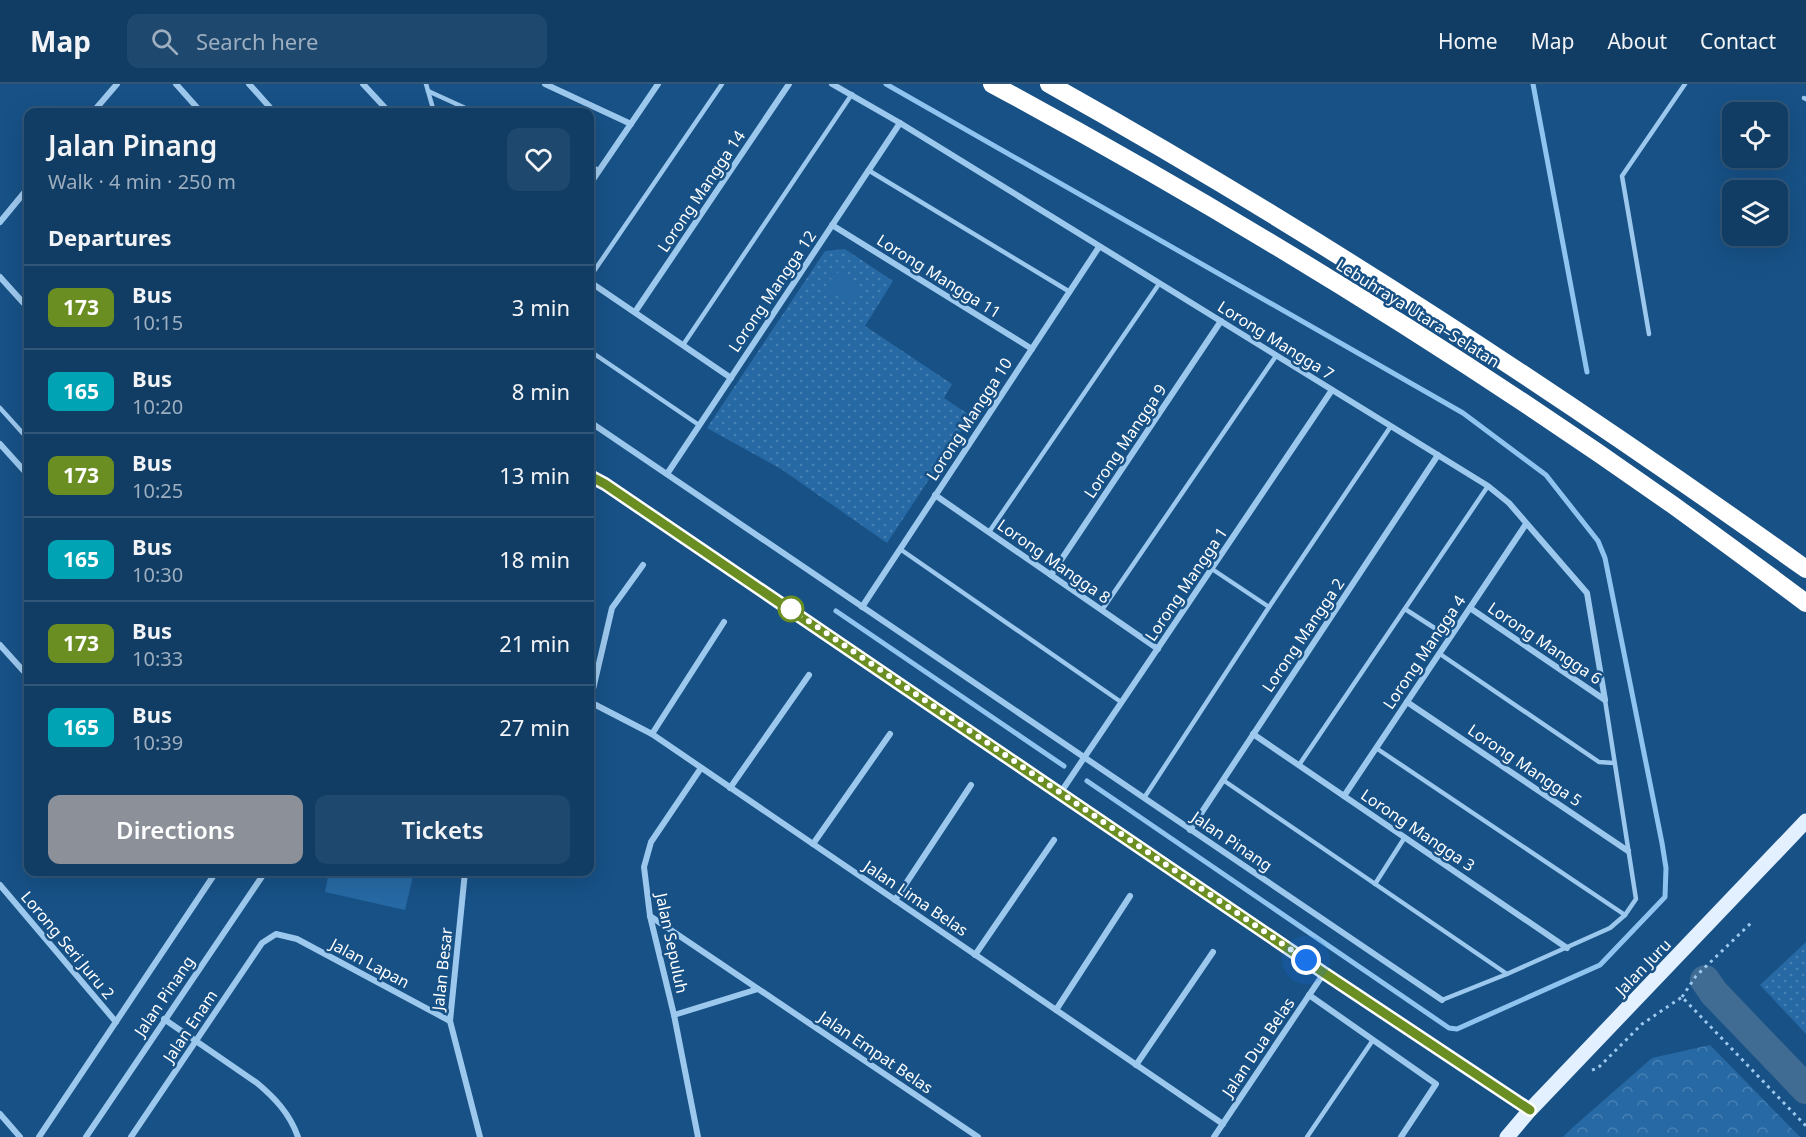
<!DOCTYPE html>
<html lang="en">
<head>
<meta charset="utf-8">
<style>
  :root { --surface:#113d64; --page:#1e486d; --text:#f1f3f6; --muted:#9caebf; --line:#305678; --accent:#8c9099 }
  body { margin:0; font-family:"Noto Sans",sans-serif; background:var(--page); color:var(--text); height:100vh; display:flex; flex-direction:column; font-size:22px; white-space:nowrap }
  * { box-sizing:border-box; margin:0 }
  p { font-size:20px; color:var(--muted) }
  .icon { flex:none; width:33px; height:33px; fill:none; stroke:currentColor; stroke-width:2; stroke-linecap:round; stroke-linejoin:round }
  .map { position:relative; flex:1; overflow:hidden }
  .details { position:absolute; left:24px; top:24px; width:570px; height:768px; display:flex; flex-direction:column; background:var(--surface); border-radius:12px; box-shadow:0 6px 24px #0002,0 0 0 2px var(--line) }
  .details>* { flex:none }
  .badge { padding:0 12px; border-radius:9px; font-size:21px; line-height:39px }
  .buttons { position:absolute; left:1722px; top:18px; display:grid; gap:12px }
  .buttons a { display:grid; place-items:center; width:66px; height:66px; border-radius:12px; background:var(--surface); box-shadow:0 6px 24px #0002,0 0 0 2px var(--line); font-size:30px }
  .you { position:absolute; width:30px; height:30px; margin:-15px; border:4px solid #fff; border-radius:50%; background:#1a73e8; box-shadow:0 0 0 9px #1a73e833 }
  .map>.badge { position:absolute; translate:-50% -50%; box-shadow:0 0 0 3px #fff }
  h2 { padding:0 24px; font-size:22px; line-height:54px }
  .round { display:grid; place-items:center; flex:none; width:63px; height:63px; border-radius:12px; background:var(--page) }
  .overview { display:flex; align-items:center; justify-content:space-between; height:102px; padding:0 24px }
  h1 { font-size:28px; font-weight:600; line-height:45px }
  .primary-button { display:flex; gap:12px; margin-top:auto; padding:12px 24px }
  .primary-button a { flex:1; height:69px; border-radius:12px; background:var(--accent); color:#fff; font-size:24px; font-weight:600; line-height:69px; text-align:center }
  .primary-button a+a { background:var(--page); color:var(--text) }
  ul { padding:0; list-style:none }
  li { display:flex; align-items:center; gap:18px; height:84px; padding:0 24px; border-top:2px solid var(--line) }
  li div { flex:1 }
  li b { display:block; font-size:22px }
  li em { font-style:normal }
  li .badge { min-width:66px; font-weight:700; text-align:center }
  header { display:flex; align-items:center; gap:36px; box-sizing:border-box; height:84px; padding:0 30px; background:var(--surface); border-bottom:2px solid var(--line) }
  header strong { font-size:28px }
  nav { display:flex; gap:33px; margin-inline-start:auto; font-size:21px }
  .search { width:420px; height:54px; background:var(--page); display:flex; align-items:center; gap:15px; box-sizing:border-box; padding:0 21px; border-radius:12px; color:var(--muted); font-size:22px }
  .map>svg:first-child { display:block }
  .grass { fill:url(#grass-dots) }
  .forest { fill:url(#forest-crowns) }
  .pitch { fill:#2769a4 }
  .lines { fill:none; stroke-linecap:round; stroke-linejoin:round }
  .stream { stroke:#8fc4f0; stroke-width:5 }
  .river { stroke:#406b92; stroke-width:30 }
  .path { stroke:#9dc8ed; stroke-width:3; stroke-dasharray:3 4.5; stroke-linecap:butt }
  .service { stroke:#9dc8ed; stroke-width:4.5 }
  .minor { stroke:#9dc8ed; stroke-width:6 }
  .primary { stroke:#e3f0ff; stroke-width:15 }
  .motorway { stroke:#fff; stroke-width:18 }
  .line-casing { stroke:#fff; stroke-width:14 }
  .line { stroke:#6b8e23; stroke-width:9 }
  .walk { stroke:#fff; stroke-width:6; stroke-dasharray:0 10.8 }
  .stop-dot { fill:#fff; stroke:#6b8e23; stroke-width:3 }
  .labels { text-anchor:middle; stroke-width:5; stroke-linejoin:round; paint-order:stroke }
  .street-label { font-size:16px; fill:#fff; stroke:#175186 }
</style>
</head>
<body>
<header>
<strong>Map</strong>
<div class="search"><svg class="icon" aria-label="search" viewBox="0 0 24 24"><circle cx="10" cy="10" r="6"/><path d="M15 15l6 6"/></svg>Search here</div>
<nav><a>Home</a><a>Map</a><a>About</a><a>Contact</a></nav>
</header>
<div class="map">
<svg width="1806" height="1053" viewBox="0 0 1806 1053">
  <defs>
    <pattern id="grass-dots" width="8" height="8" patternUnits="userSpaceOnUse" patternTransform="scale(1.5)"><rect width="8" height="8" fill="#2769a4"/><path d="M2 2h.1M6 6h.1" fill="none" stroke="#4780b2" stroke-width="1.8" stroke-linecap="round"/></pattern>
    <pattern id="forest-crowns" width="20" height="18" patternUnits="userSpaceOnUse" patternTransform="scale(1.5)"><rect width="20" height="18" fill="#2769a4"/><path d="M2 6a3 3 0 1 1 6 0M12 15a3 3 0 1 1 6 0" fill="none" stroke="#4780b2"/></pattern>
  </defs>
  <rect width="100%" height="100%" fill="#175186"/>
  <!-- grass -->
  <g class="grass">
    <path d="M 845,165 L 893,197 L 865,242 L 952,300 L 944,314 L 971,332 L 887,459 L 781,385 L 707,344 L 825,167 Z"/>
    <path d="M 1806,858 L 1806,950 L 1760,901 Z"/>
  </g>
  <!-- forest -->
  <path class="forest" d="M 1710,961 L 1800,1053 L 1563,1053 L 1572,1044 L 1652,974 Z"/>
  <!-- pitch -->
  <g class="pitch">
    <path d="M 836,188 L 863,206 L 852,222 L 825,204 Z"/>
    <path d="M 329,788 L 414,788 L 405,826 L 325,808 Z"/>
  </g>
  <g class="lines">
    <!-- stream -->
    <g class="stream">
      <path d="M 886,0 L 1463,329 L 1546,391 L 1598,457 L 1605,474 L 1662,759 L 1666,784 L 1665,813 L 1600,881 L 1457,945 L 1449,944 L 1087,697"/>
      <path d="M 1533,0 L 1587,288"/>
      <path d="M 836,527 L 1064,682"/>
    </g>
    <!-- river -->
    <path class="river" d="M 1705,896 L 1714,909 L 1806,1005"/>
    <!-- path -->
    <g class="path">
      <path d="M 1682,913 L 1696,892 L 1751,839"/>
      <path d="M 1592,986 L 1598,984 L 1642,940 L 1682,913 L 1806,1042"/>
    </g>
    <!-- service -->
    <g class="service">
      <path d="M 426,0 L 434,28"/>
      <path d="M 428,7 L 474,28"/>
      <path d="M 1804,14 L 1806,15"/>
      <path d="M 590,82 L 599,86"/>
      <path d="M 868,86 L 1070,208"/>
      <path d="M 590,193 L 722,0"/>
      <path d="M 1649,250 L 1622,92 L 1685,0"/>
      <path d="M 683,261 L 852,10"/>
      <path d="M 590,267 L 699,341"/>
      <path d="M 0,324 L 28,355"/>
      <path d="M 989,448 L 1159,200"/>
      <path d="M 900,465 L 1121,618"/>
      <path d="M 1212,485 L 1269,523"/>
      <path d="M 1405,525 L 1450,554"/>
      <path d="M 1102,526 L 1276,272"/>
      <path d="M 1440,570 L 1599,678 L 1614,679"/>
      <path d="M 1376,664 L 1625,831"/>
      <path d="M 1299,681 L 1488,402"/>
      <path d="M 1223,696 L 1507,890"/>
      <path d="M 1144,714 L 1269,523 L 1391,342"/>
      <path d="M 1375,800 L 1405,753"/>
      <path d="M 1442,916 L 1507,890 L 1610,844 L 1625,831 L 1636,815 L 1605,616"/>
      <path d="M 1307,1053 L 1373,956"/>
    </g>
    <!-- minor -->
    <g class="minor">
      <path d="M 176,0 L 201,28"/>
      <path d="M 249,0 L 274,28"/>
      <path d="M 363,0 L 389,28"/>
      <path d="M 545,0 L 631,40"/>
      <path d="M 832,0 L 900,39 L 1488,402 L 1509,419 L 1587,509 L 1605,616"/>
      <path d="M 93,28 L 117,0"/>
      <path d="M 590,100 L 658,0"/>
      <path d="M 0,138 L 28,104"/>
      <path d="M 832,141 L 1032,265"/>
      <path d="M 0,193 L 28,224"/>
      <path d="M 590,198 L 731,294"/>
      <path d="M 635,228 L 789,0"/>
      <path d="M 590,338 L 1442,916"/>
      <path d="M 0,360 L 28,391"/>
      <path d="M 667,390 L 900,39"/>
      <path d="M 590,392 L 605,400 L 1324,889 L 1529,1026"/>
      <path d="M 935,411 L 1158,565"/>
      <path d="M 1051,491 L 1221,237"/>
      <path d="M 862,523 L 1099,163"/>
      <path d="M 1470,524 L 1605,616"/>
      <path d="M 0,561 L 28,592"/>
      <path d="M 590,618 L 652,650 L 1223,1040"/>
      <path d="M 590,618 L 612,524 L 643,481"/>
      <path d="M 1407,618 L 1628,767"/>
      <path d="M 652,650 L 724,538"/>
      <path d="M 1253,650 L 1567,864"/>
      <path d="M 730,704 L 809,591"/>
      <path d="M 1061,708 L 1332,306"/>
      <path d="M 1344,712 L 1526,440"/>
      <path d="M 1190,746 L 1438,371"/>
      <path d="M 813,760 L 890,650"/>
      <path d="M 465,788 L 450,937 L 480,1053"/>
      <path d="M 0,801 L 116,938"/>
      <path d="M 895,816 L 971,701"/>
      <path d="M 650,832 L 978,1053"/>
      <path d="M 975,871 L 1054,756"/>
      <path d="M 1309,911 L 1436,1000 L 1401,1053"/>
      <path d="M 1056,926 L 1130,812"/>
      <path d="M 674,931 L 758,905"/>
      <path d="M 164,935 L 257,999 C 275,1014 290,1030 298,1053"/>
      <path d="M 1136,981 L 1213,868"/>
      <path d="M 0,1030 L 20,1053"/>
      <path d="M 39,1053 L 216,788"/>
      <path d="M 86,1053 L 265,788"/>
      <path d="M 131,1053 L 262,859 L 276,850 L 297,855 L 450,937"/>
      <path d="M 698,1053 L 674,931 L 650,832 L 644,783 L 651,758 L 701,684"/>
      <path d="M 1214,1053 L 1324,889"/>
    </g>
    <!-- primary -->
    <path class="primary" d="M 1507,1053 L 1530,1026 L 1806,737"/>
    <!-- motorway -->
    <g class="motorway">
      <path d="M 992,0 C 1227,127 1455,267 1673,421 C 1717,453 1762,486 1806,519"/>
      <path d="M 1049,0 C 1311,146 1562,311 1806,485"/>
    </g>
  </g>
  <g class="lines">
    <!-- line casing -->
    <g class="line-casing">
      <path id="line" d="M 590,392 L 605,400 L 1324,889 L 1530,1026"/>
    </g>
    <!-- line -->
    <use href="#line" class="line"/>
    <!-- walk -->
    <path class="walk" d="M 791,525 L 1306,876"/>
  </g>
  <!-- markers -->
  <circle class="stop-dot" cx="791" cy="525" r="12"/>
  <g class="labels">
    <!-- street labels -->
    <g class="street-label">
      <text transform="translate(701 107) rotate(-56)" y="6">Lorong Mangga 14</text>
      <text transform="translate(939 192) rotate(32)" y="6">Lorong Mangga 11</text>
      <text transform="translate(772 207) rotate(-56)" y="6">Lorong Mangga 12</text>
      <text transform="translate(1418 229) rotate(32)" y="6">Lebuhraya Utara–Selatan</text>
      <text transform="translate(1276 256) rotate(32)" y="6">Lorong Mangga 7</text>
      <text transform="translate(969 335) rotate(-57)" y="6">Lorong Mangga 10</text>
      <text transform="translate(1125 357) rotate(-56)" y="6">Lorong Mangga 9</text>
      <text transform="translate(1054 477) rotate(35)" y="6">Lorong Mangga 8</text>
      <text transform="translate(1186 500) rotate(-56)" y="6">Lorong Mangga 1</text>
      <text transform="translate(1303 551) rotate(-56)" y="6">Lorong Mangga 2</text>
      <text transform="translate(1545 559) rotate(34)" y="6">Lorong Mangga 6</text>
      <text transform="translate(1424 568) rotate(-56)" y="6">Lorong Mangga 4</text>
      <text transform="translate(1525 681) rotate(34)" y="6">Lorong Mangga 5</text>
      <text transform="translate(1418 746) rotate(34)" y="6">Lorong Mangga 3</text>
      <text transform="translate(1232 757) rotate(34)" y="6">Jalan Pinang</text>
      <text transform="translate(916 814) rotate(34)" y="6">Jalan Lima Belas</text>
      <text transform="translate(672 859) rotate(78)" y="6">Jalan Sepuluh</text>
      <text transform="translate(68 861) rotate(50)" y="6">Lorong Seri Juru 2</text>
      <text transform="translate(370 879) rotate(28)" y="6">Jalan Lapan</text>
      <text transform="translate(1643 883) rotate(-46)" y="6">Jalan Juru</text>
      <text transform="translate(442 885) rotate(-84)" y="6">Jalan Besar</text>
      <text transform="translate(164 912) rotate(-56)" y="6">Jalan Pinang</text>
      <text transform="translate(190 942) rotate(-56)" y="6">Jalan Enam</text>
      <text transform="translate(1258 963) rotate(-56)" y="6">Jalan Dua Belas</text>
      <text transform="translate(876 968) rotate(34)" y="6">Jalan Empat Belas</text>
    </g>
  </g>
</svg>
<div class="buttons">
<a><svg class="icon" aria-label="locate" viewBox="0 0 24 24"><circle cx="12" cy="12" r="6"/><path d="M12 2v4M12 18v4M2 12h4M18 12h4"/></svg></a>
<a><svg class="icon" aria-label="layers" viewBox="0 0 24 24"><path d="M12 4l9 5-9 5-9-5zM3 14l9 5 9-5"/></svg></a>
</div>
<div class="you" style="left:1306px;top:876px"></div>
<section class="details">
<div class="overview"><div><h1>Jalan Pinang</h1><p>Walk · 4 min · 250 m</p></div><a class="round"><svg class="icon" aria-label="heart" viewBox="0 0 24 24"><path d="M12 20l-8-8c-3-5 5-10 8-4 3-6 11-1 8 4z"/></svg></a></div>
<h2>Departures</h2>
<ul>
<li><span class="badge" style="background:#6b8e23;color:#fff">173</span><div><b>Bus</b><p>10:15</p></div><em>3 min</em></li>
<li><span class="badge" style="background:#00a3b4;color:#fff">165</span><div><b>Bus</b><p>10:20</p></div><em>8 min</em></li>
<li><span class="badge" style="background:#6b8e23;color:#fff">173</span><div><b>Bus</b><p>10:25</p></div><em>13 min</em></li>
<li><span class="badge" style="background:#00a3b4;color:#fff">165</span><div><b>Bus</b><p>10:30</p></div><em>18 min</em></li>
<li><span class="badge" style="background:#6b8e23;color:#fff">173</span><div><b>Bus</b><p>10:33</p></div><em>21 min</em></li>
<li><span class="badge" style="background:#00a3b4;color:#fff">165</span><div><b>Bus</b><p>10:39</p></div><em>27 min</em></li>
</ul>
<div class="primary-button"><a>Directions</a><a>Tickets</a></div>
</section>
</div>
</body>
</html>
